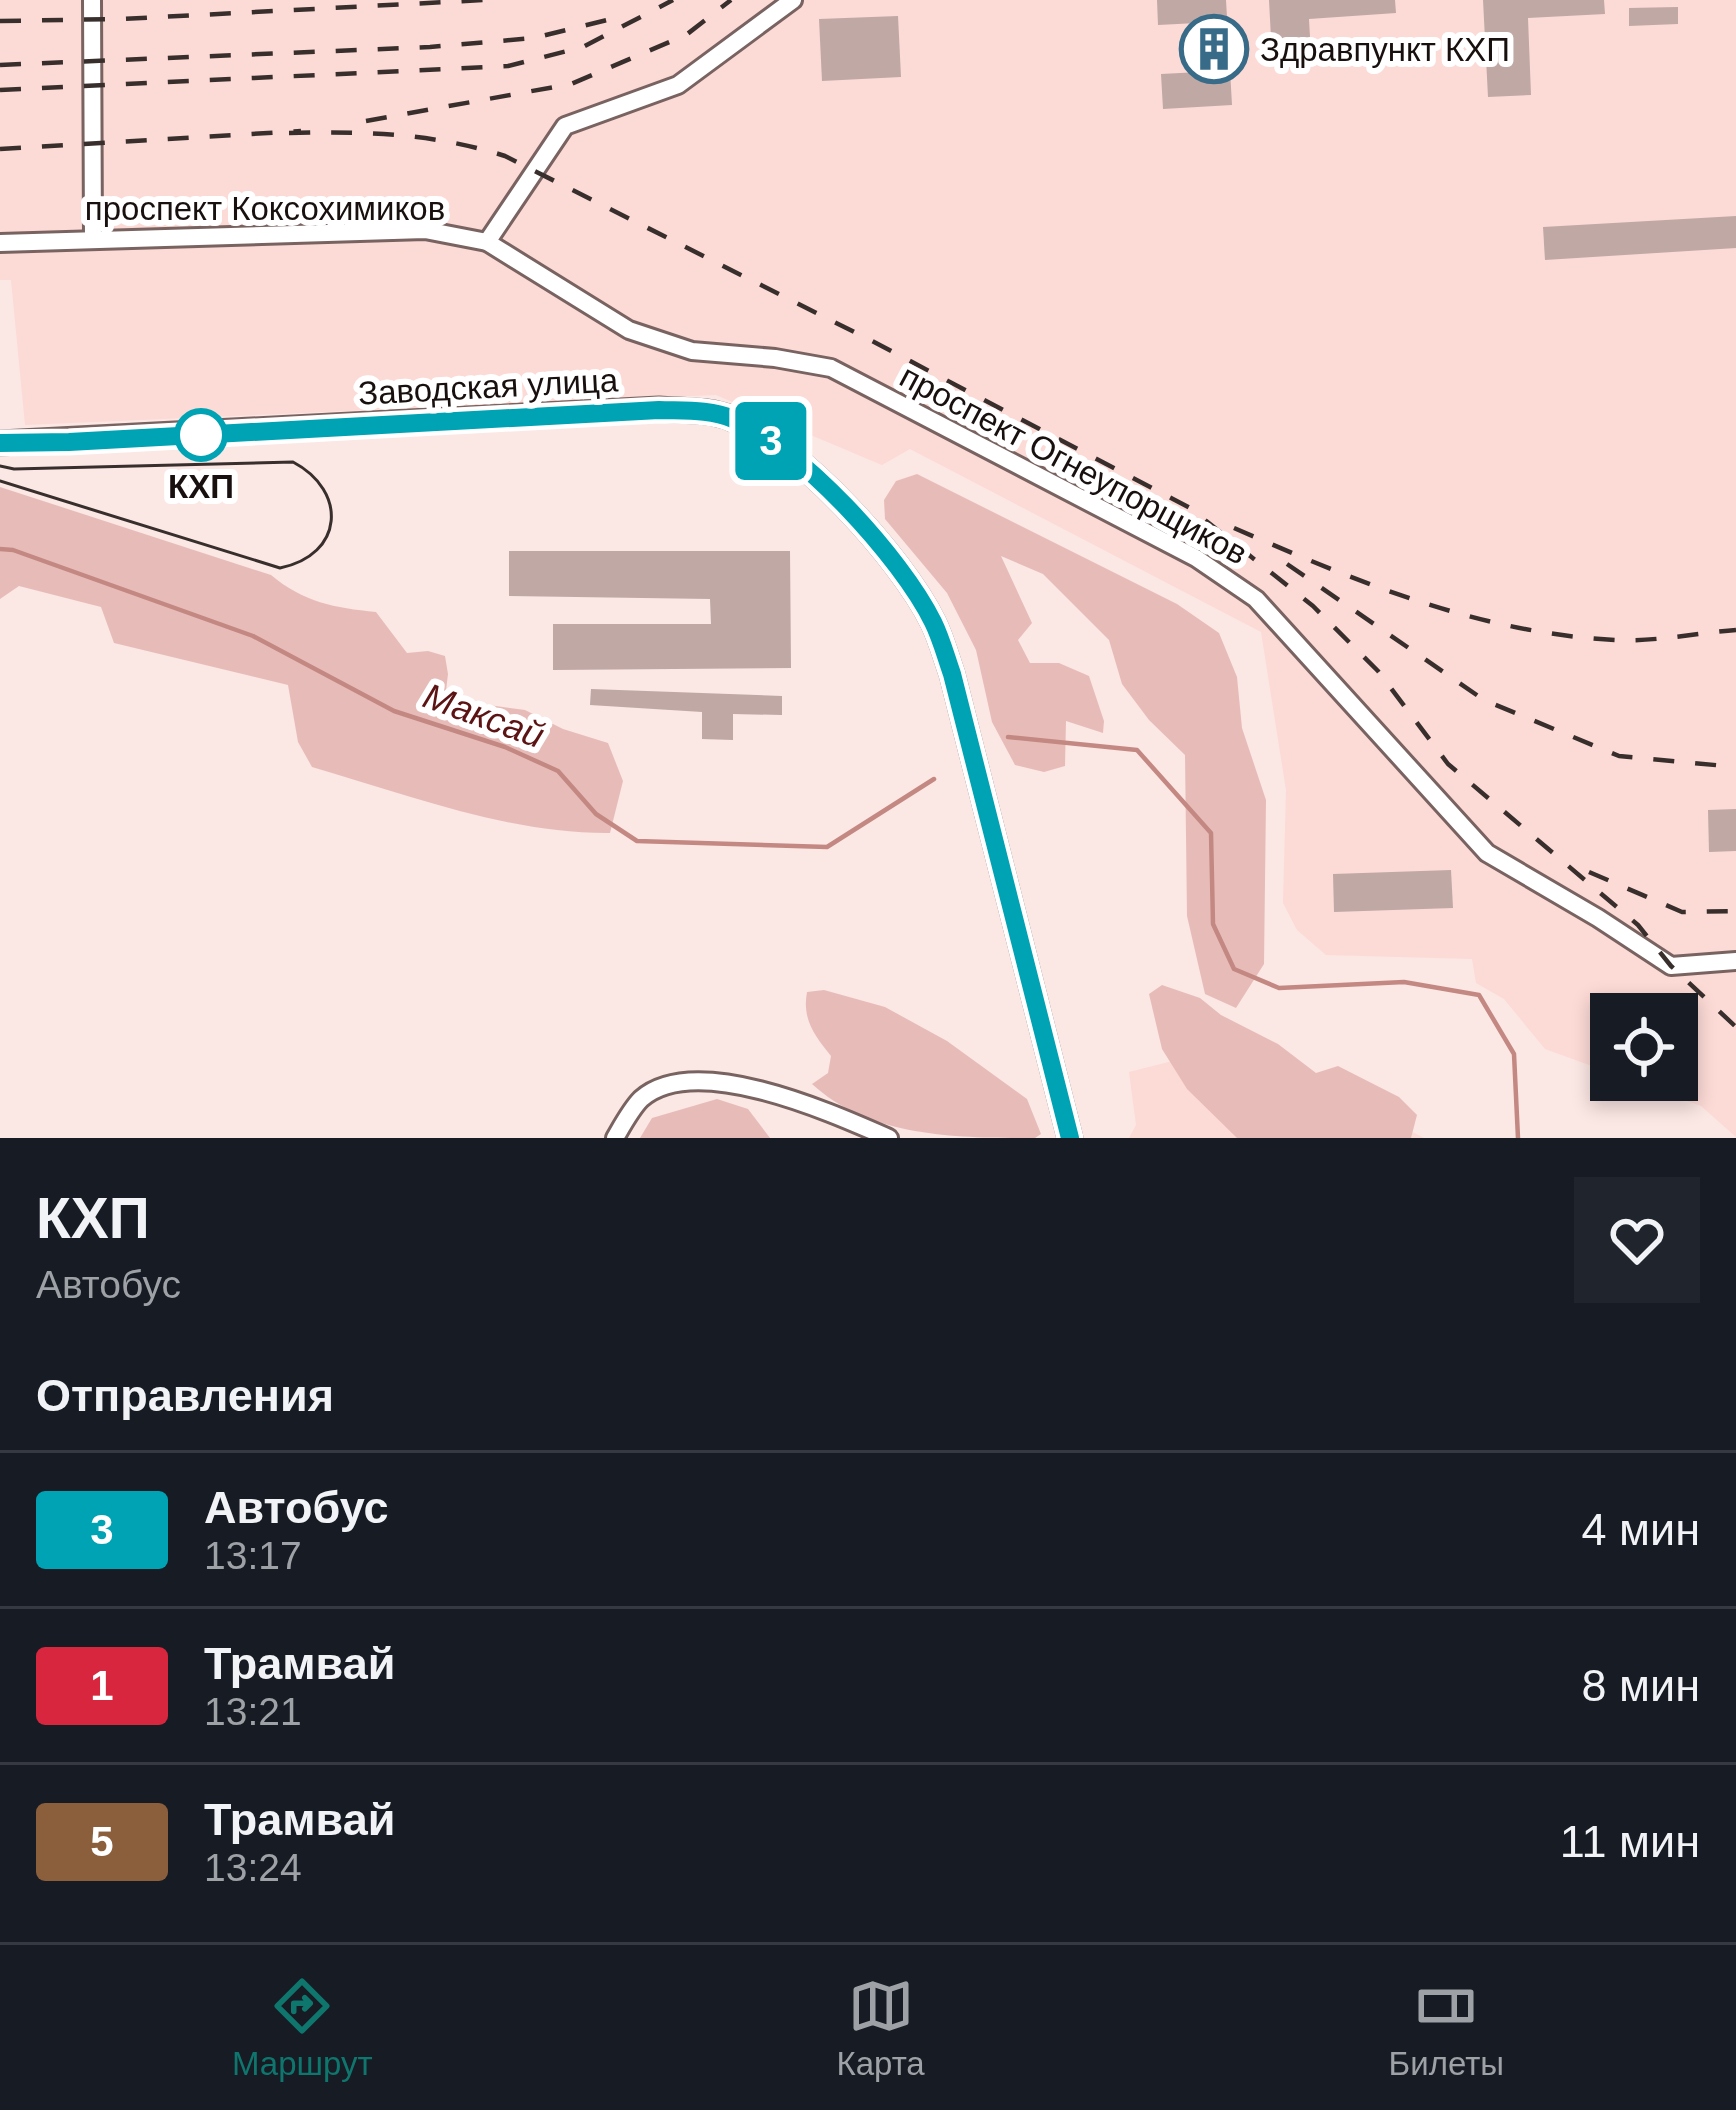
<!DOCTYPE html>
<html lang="ru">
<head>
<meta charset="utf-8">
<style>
  :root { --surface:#171b24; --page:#20242c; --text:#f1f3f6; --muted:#9ea1a6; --line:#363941; --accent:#0f766e }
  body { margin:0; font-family:Arial,sans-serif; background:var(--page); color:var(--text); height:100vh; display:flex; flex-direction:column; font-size:45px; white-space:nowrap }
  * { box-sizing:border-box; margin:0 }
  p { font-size:39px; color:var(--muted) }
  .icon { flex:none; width:66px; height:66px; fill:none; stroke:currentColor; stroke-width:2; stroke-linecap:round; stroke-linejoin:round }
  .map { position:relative; height:1138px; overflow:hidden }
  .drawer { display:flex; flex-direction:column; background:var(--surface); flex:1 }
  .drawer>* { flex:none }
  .badge { padding:0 24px; border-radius:9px; font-size:42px; line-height:78px }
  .fabs { position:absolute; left:1590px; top:993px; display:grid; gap:24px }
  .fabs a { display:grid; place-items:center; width:108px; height:108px; border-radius:0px; background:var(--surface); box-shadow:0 6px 18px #0003; font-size:60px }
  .map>.badge { position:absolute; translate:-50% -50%; box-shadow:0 0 0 6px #fff }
  h2 { padding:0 36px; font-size:45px; line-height:108px }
  .round { display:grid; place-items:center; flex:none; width:126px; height:126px; border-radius:0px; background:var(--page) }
  .headline { display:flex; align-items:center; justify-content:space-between; height:204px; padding:0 36px }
  h1 { font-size:57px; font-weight:800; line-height:90px }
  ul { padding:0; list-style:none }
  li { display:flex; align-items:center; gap:36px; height:156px; padding:0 36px; border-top:3px solid var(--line) }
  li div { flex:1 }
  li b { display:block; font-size:45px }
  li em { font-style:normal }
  li .badge { min-width:132px; font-weight:700; text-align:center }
  .dock { display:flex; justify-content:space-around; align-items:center; height:168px; border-top:3px solid var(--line); background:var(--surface); font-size:33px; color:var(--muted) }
  .dock a { display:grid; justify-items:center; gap:6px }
  .dock .selected { color:var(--accent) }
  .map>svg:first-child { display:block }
  .built { fill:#fcdad6 }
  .green { fill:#e7bcb8 }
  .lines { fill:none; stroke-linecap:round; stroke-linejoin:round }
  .stream { stroke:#c48883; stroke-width:4.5 }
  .building { fill:#c0a8a5 }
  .minor-casing { stroke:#796361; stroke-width:22 }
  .major-casing { stroke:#796361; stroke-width:27 }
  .minor { stroke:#fff; stroke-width:16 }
  .major { stroke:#fff; stroke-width:21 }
  .tram { stroke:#382f2d; stroke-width:3 }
  .rail { stroke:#382f2d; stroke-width:4.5; stroke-dasharray:21 21; stroke-linecap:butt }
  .line-casing { stroke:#fff; stroke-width:27 }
  .line { stroke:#00a3b4; stroke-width:18 }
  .stop-dot { fill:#fff; stroke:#00a3b4; stroke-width:6 }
  .labels { text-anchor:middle; stroke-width:12; stroke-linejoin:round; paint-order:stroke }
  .poi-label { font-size:33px; fill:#18100f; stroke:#fff; text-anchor:start }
  .street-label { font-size:33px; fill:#18100f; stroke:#fff }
  .stop-label { font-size:33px; font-weight:bold; fill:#18100f; stroke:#fff }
  .water-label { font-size:36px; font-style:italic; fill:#5c1314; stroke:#fff }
</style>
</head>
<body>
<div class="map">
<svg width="1736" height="1138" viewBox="0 0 1736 1138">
  <rect width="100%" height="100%" fill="#fbe7e4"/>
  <!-- built -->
  <g class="built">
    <path d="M 0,0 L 1736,0 L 1736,1137 L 1701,1106 L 1630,1080 L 1677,1080 L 1677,1014 L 1611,1014 L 1611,1073 L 1545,1049 L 1504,999 L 1476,983 L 1472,959 L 1326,955 L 1297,930 L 1283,903 L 1286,790 L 1261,632 L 910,449 L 882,465 L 716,395 L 25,425 L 11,280 L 0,280 Z"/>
    <path d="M 1240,1044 L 1424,1138 L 1129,1138 L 1136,1125 L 1129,1072 Z"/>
  </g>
  <!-- green -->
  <g class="green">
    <path d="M 917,474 L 1177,604 L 1219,633 L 1237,677 L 1242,728 L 1266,800 L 1264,964 L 1236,1008 L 1205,994 L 1187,916 L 1185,755 L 1149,720 L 1122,684 L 1109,640 L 1043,574 L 1001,556 L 1032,623 L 1018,640 L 1030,663 L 1059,663 L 1089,676 L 1104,721 L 1103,733 L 1066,721 L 1065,766 L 1044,772 L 1015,765 L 992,722 L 976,650 L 947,593 L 885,519 L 884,500 L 896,481 Z"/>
    <path d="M 0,487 L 271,575 C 303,602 335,608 376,612 L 407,653 L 428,651 L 445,656 L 448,674 L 445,699 L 525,710 L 563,729 L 608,743 L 623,781 L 610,833 C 510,834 408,795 312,767 L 298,742 L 288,685 L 114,643 L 101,607 L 19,586 L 0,599 Z"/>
    <path d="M 1162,985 L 1200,998 L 1221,1015 L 1278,1044 L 1316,1073 L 1338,1066 L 1399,1097 L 1417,1115 L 1411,1138 L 1237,1138 L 1187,1089 L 1162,1049 L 1149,994 Z"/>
    <path d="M 824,990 L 885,1007 L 947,1041 L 1027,1099 L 1041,1134 L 1035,1138 C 958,1138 871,1138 812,1084 L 828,1073 L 831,1056 C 814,1035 802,1019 807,992 Z"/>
    <path d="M 717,1099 L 748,1109 L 770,1138 L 640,1138 L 652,1118 Z"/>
  </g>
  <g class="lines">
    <!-- stream -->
    <g class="stream">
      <path d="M 0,549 L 13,550 L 253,636 L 394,711 L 505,747 L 558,771 L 596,814 L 637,841 L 827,847 L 934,779"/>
      <path d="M 1008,737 L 1137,750 L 1211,833 L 1213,924 L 1234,969 L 1279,988 L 1404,982 L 1479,995 L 1514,1054 L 1518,1138"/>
    </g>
  </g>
  <!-- building -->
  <g class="building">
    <path d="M 1157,0 L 1226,0 L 1232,105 L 1163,109 L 1161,74 L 1200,72 L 1197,23 L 1158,25 Z"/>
    <path d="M 1269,0 L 1395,0 L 1396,13 L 1309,19 L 1311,55 L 1272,57 Z"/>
    <path d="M 1483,0 L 1604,0 L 1605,14 L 1528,18 L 1531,95 L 1488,97 Z"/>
    <path d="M 1678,7 L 1678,24 L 1629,26 L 1629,8 Z"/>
    <path d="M 898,16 L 901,77 L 822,81 L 819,19 Z"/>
    <path d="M 1736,216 L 1736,248 L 1545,260 L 1543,227 Z"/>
    <path d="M 509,551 L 790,551 L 791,668 L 553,670 L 553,624 L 711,624 L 710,599 L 509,596 Z"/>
    <path d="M 591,689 L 782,696 L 782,715 L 733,714 L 733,740 L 702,739 L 702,712 L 590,705 Z"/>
    <path d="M 1736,809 L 1736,851 L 1709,852 L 1708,810 Z"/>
    <path d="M 1451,870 L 1453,908 L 1334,912 L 1333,874 Z"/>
  </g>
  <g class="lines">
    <!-- minor casing -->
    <g class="minor-casing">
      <g id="minor">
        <path d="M 92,0 L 93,239"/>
        <path d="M 487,242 L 565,126 L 678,85 L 793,0"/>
        <path d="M 0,243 L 425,230 L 487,242 L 629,330 L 692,351 L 775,358 L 831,368 L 1196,558 L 1256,599 L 1487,853 L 1598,918 L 1671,966 L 1736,961"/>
        <path d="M 615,1138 C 622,1126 631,1109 641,1099 C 695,1051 832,1113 889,1138"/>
      </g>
    </g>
    <!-- major casing -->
    <g class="major-casing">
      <path id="major" d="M 0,443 L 659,409 C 683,411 710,409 733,419 C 799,446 901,557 933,622 C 941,638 946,657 952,674 L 1070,1138"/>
    </g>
    <!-- minor -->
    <use href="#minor" class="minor"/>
    <!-- major -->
    <use href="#major" class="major"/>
    <!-- tram -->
    <path class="tram" d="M 0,466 L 14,469 L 293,462 C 348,491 344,555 280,568 L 0,481"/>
    <!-- rail -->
    <g class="rail">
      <path d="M 0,21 L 122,19 L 484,0"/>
      <path d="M 0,65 L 430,47 L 534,38 L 615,18"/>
      <path d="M 0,90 L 508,66 L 583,47 L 673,0"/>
      <path d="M 366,121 L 571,84 L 686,35 L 731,0"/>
      <path d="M 289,133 C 364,131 433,133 505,156 L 872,341 L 1190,508 L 1313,606 L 1378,671 L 1448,764 L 1638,925 L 1671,966 L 1736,1027"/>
      <path d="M 0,149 L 301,131"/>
      <path d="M 1234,528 C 1358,582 1479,633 1615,640 C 1655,642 1697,633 1736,630"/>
      <path d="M 1287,564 L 1484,700 L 1619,756 L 1736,767"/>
      <path d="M 1589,872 L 1682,912 L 1736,911"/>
    </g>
  </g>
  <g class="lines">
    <!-- line casing -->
    <g class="line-casing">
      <path id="line" d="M 0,443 L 69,442 L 659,410 C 683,411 710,409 733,419 C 799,446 901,557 933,622 C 941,638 946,657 952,674 L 1070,1138"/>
    </g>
    <!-- line -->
    <use href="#line" class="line"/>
  </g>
  <!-- icons -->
  <defs>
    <g id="building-ring" transform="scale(3.45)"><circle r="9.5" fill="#fff" stroke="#376b88" stroke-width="1.5"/><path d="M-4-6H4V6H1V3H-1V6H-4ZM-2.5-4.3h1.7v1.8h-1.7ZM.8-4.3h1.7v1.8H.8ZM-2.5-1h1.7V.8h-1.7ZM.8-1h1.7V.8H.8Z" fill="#376b88"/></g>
  </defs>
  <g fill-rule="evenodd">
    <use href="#building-ring" x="1214" y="49"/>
  </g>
  <!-- markers -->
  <circle class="stop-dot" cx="201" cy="435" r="24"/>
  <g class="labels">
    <!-- poi labels -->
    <g class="poi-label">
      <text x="1260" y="61">Здравпункт КХП</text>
    </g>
    <!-- street labels -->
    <g class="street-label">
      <text x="265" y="220">проспект Коксохимиков</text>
      <text transform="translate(488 386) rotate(-3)" y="12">Заводская улица</text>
      <text transform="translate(1074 464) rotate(28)" y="12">проспект Огнеупорщиков</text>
    </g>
    <!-- stop labels -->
    <g class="stop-label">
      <text x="201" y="498">КХП</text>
    </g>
    <!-- water labels -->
    <g class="water-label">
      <text transform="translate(484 715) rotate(20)" y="13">Максай</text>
    </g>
  </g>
</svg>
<div class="fabs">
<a><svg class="icon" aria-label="locate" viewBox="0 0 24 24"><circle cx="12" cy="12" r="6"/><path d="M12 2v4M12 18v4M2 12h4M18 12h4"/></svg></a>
</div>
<b class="badge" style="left:771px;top:441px;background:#00a3b4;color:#fff">3</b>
</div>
<section class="drawer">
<div class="headline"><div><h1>КХП</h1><p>Автобус</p></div><a class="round"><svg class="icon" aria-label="heart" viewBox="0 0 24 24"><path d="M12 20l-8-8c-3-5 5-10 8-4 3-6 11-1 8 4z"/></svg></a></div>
<h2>Отправления</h2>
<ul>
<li><span class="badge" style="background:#00a3b4;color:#fff">3</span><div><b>Автобус</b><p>13:17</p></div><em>4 мин</em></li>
<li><span class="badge" style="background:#d7263d;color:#fff">1</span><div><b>Трамвай</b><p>13:21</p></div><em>8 мин</em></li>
<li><span class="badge" style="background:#8b5e3c;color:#fff">5</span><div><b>Трамвай</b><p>13:24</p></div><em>11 мин</em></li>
</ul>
</section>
<nav class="dock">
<a class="selected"><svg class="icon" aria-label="directions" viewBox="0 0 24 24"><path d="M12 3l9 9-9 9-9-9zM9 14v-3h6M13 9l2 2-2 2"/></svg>Маршрут</a>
<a><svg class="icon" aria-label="map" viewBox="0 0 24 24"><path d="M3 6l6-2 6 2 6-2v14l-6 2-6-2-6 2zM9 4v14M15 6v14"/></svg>Карта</a>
<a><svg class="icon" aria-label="tickets" viewBox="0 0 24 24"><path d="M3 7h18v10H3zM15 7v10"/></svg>Билеты</a>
</nav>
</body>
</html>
